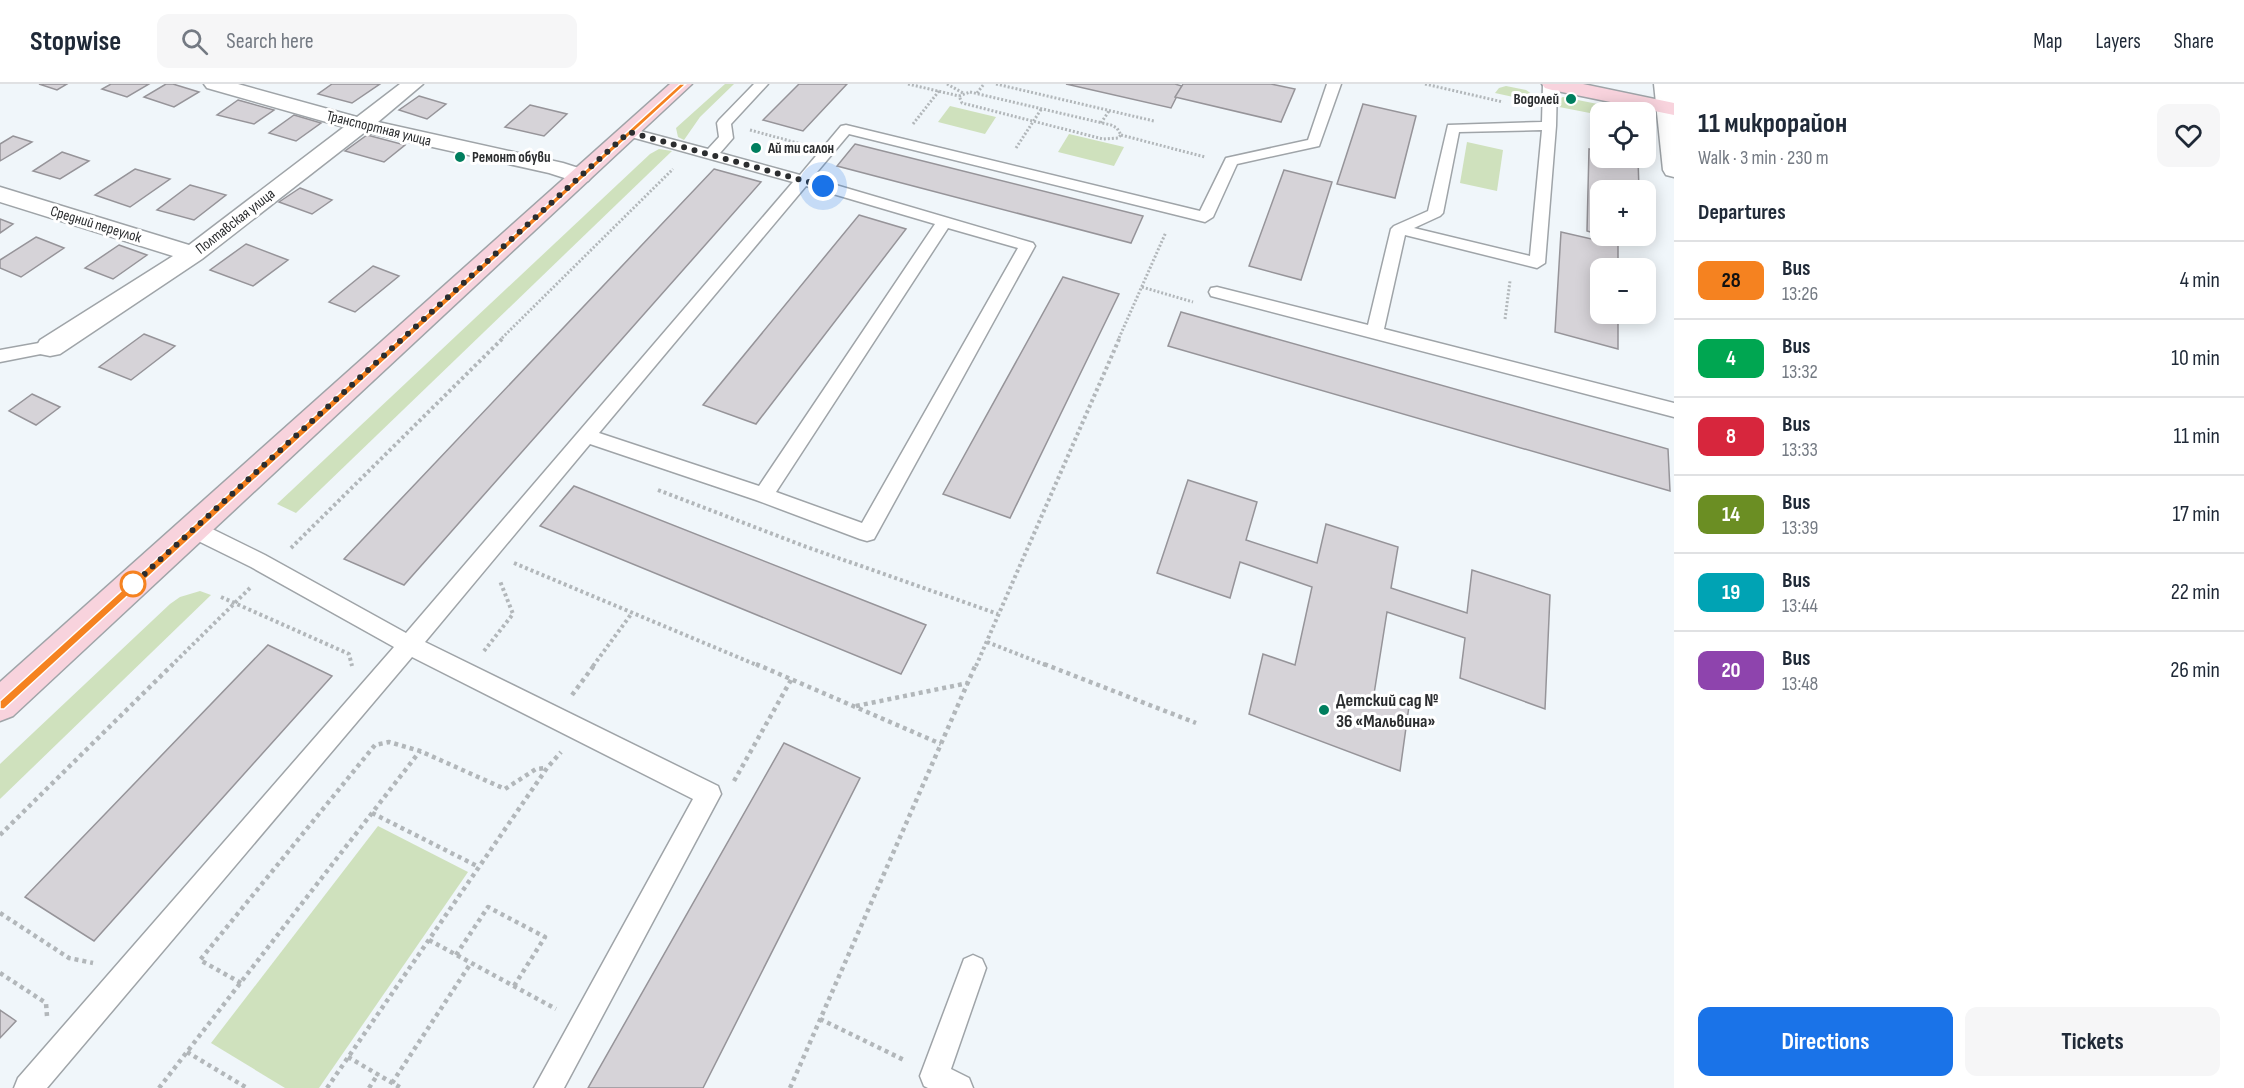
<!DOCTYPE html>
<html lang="en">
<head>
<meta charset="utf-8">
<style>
  :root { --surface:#fff; --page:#f6f6f7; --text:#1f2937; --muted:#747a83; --line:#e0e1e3; --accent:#1a73e8 }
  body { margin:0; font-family:"Sofia Sans Condensed",sans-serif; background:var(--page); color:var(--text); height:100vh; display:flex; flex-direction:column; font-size:22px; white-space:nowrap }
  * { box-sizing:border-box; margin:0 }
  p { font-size:20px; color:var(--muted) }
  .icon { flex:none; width:33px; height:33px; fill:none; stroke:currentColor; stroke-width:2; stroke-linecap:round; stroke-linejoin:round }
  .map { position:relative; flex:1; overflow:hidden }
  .sheet { display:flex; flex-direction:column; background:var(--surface); width:570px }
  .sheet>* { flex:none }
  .badge { padding:0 12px; border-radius:9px; font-size:21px; line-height:39px }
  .tools { position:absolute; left:1590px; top:18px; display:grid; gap:12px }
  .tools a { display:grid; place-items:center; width:66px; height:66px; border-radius:12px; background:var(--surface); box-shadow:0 3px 15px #0003; font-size:30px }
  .you { position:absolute; width:30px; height:30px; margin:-15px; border:4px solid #fff; border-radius:50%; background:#1a73e8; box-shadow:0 0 0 9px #1a73e833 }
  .map>.badge { position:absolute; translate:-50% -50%; box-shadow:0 0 0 3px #fff }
  h2 { padding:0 24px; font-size:22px; line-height:54px }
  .round { display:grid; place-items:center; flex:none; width:63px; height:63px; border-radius:12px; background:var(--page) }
  .summary { display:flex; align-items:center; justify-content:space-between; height:102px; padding:0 24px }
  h1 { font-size:28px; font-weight:700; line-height:45px }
  .primary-button { display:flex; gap:12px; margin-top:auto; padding:12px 24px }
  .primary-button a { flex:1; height:69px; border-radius:12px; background:var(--accent); color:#fff; font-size:24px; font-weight:700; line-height:69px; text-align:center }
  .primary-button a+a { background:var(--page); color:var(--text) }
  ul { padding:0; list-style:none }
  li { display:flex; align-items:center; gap:18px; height:78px; padding:0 24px; border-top:2px solid var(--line) }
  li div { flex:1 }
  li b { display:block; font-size:22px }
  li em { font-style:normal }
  li .badge { min-width:66px; font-weight:700; text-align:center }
  header { display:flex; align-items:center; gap:36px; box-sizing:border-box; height:84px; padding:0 30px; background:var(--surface); border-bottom:2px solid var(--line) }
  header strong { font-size:28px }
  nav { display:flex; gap:33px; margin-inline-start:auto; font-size:21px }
  .search { width:420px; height:54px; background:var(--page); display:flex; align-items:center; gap:15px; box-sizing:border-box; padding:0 21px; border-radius:12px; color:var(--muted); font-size:22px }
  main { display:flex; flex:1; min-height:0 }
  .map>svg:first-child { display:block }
  .green { fill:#cfe1bd }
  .building { fill:#d6d3d8; stroke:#969499; stroke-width:1.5 }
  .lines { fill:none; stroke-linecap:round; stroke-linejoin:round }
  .lane-casing { stroke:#9fa4a8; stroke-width:3 }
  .street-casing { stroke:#9fa4a8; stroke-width:3 }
  .secondary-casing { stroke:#9fa4a8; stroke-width:3 }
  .path-far2 { stroke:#b2b7ba; stroke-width:3; stroke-dasharray:2 2; stroke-linecap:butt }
  .path-far1 { stroke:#b2b7ba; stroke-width:4; stroke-dasharray:3 3; stroke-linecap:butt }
  .path { stroke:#b2b7ba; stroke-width:4.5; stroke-dasharray:4 4; stroke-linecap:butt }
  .lane { fill:#fff; fill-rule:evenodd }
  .street { fill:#fff; fill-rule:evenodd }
  .secondary { fill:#f8d3dd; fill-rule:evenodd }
  .line { fill:#f58220; stroke:#fff; stroke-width:1.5 }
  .walk { stroke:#2b2d2f; stroke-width:6; stroke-dasharray:0 10.8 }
  .poi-dot { fill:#007e5e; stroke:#fff; stroke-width:2 }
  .stop-dot { fill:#fff; stroke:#f58220; stroke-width:3 }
  .labels { text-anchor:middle; stroke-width:6; stroke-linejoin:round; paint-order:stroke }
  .far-poi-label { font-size:15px; font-weight:bold; fill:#2b2d2f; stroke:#fff; text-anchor:start }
  .far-street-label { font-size:15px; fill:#2b2d2f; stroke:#fff }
  .poi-label { font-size:18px; font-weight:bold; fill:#2b2d2f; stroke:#fff; text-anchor:start }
</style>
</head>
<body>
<header>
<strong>Stopwise</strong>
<div class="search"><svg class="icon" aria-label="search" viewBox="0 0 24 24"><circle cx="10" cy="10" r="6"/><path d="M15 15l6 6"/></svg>Search here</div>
<nav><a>Map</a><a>Layers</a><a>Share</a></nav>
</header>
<main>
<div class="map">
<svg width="1674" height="1004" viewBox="0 0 1674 1004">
  <rect width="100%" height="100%" fill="#f0f6fa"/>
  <!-- green -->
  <g class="green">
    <path d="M 725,0 L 734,0 L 700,33 L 684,56 L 678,53 L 676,44 Z"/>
    <path d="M 1506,2 L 1526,6 L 1536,13 L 1537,18 L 1495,9 L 1499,4 Z"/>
    <path d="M 1563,13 L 1637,28 L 1600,28 L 1600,31 L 1554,22 L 1556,16 Z"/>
    <path d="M 950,22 L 996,33 L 985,50 L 938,38 Z"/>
    <path d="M 1069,50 L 1124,63 L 1114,82 L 1058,68 Z"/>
    <path d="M 1467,58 L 1503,66 L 1497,107 L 1460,99 Z"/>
    <path d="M 659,65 L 672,67 L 296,429 L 277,420 L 650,70 Z"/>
    <path d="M 200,507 L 211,511 L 0,715 L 0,680 L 170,520 L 180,513 Z"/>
    <path d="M 378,742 L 468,788 L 319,1004 L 285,1004 L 211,959 Z"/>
  </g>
  <!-- building -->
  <g class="building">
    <path d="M 39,0 L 67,0 L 57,6 Z"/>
    <path d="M 111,0 L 149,0 L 127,13 L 102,5 Z"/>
    <path d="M 166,0 L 173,0 L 199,8 L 174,23 L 144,13 Z"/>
    <path d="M 332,0 L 380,0 L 352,19 L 318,10 Z"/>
    <path d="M 799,0 L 847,0 L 803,47 L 763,36 Z"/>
    <path d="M 1066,0 L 1175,0 L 1182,2 L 1171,24 Z"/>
    <path d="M 1183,0 L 1271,0 L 1295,5 L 1281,38 L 1175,13 Z"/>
    <path d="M 419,12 L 446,20 L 427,35 L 399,26 Z"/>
    <path d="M 238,16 L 274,26 L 254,40 L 217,31 Z"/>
    <path d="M 1363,20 L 1416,32 L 1395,114 L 1337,100 Z"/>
    <path d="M 530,21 L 567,30 L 544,52 L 505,43 Z"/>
    <path d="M 294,31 L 321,39 L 296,57 L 269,49 Z"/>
    <path d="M 367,51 L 405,61 L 384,78 L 345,67 Z"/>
    <path d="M 13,52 L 32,58 L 0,77 L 0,60 Z"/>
    <path d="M 855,60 L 1143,132 L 1131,159 L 837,82 Z"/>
    <path d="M 1589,65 L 1600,67 L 1600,74 L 1638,75 L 1639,106 L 1600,106 L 1600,151 L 1587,147 Z"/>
    <path d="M 62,68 L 89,77 L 60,95 L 33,87 Z"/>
    <path d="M 135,85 L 170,95 L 130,123 L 95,111 Z"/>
    <path d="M 714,85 L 761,98 L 404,501 L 344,475 Z"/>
    <path d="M 1284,86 L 1332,98 L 1301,196 L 1249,182 Z"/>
    <path d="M 190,101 L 226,111 L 194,136 L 157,126 Z"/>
    <path d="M 300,104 L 332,116 L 312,130 L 279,118 Z"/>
    <path d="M 859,131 L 906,145 L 756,340 L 703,321 Z"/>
    <path d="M 0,135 L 13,140 L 0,149 Z"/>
    <path d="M 1561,148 L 1618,161 L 1618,184 L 1600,184 L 1600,230 L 1618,230 L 1618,265 L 1555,248 Z"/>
    <path d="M 1605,152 L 1641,152 L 1641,160 Z"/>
    <path d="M 36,153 L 64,164 L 21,193 L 0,184 L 0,176 Z"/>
    <path d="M 246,160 L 288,176 L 253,202 L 210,186 Z"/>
    <path d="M 119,161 L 147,171 L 113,195 L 85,184 Z"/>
    <path d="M 373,182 L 399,192 L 355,228 L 329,218 Z"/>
    <path d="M 1063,193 L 1119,210 L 1010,434 L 943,410 Z"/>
    <path d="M 1181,228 L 1668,365 L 1670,407 L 1168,262 Z"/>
    <path d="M 144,250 L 175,262 L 131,296 L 99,283 Z"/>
    <path d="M 32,310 L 60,323 L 36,341 L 9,327 Z"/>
    <path d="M 1188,396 L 1257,418 L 1246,456 L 1317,479 L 1326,440 L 1398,463 L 1391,504 L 1467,529 L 1472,486 L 1550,511 L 1545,625 L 1460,594 L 1465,554 L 1387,528 L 1374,610 L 1409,622 L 1400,687 L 1249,630 L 1263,570 L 1295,581 L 1312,503 L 1240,478 L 1230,514 L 1157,489 Z"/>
    <path d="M 574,402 L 926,541 L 901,590 L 540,442 Z"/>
    <path d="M 268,561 L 332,592 L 94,857 L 25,813 Z"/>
    <path d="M 784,659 L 860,694 L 703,1004 L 588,1004 Z"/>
    <path d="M 0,926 L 16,937 L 0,954 Z"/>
  </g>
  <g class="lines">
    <!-- lane casing -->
    <g class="lane-casing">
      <g id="lane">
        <path d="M 754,0 L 768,0 L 731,40 L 733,54 L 720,69 L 800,91 L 841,42 L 846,41 L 1200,127 L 1226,74 L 1308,56 L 1327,0 L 1341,0 L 1319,62 L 1237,80 L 1213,133 L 1205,138 L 849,50 L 812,94 L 1033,159 L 1035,162 L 874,455 L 867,457 L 860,455 L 756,416 L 590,360 L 425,558 L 718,702 L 721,710 L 564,1004 L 534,1004 L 693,715 L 412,573 L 47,1004 L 14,1004 L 18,994 L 394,563 L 251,483 L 186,451 L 183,445 L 186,439 L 193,437 L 200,439 L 265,471 L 406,549 L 793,98 L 624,51 L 622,48 L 629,44 L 708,65 L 719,53 L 717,39 L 719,36 ZM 806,102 L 935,140 L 759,402 L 599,349 ZM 948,144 L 1018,164 L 862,439 L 776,408 Z"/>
        <path d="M 1543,0 L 1557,0 L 1556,42 L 1545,179 L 1537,184 L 1405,151 L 1384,245 L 1674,319 L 1674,333 L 1211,212 L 1209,208 L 1211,204 L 1217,203 L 1368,241 L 1391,145 L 1394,142 L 1428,127 L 1448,41 L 1542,38 ZM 1542,46 L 1530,172 L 1414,144 L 1440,132 L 1443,129 L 1459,48 Z"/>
        <path d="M 50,257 L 56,259 L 59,263 L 56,267 L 0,278 L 0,266 Z"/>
        <path d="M 973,871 L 982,875 L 986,884 L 951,985 L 969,994 L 973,1004 L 928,1004 L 924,1002 L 920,992 L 964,875 Z"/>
      </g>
    </g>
    <!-- street casing -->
    <g class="street-casing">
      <g id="street">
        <path d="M 204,0 L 238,0 L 357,33 L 400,0 L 423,0 L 378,38 L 563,79 L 588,87 L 592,92 L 588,97 L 580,99 L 549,89 L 365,48 L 202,175 L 60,270 L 50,272 L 40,270 L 36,263 L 40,256 L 173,172 L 0,118 L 0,103 L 189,161 L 344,43 L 207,4 Z"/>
        <path d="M 1654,0 L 1674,0 L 1674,93 L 1666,91 L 1663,86 Z"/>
      </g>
    </g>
    <!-- secondary casing -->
    <g class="secondary-casing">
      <g id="secondary">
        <path d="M 670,0 L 692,0 L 13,632 L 0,637 L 0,598 Z"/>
        <path d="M 1542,0 L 1583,0 L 1674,19 L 1674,31 L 1552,6 L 1545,4 Z"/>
      </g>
    </g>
    <!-- path-far2 -->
    <g class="path-far2">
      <path d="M 908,0 L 959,12"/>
      <path d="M 947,0 L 963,9"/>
      <path d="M 996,0 L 1154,37"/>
      <path d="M 1425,0 L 1503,18"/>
      <path d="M 970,8 L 1111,41 L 1117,44 L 1121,51 L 1118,54 L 1103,55 L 962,19 L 959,12 Z"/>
      <path d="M 977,9 L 984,0"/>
      <path d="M 1101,39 L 1109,27"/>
      <path d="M 913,40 L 939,7"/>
      <path d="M 750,46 L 801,60"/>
      <path d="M 1121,51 L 1205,73"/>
      <path d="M 1016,64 L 1042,24"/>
      <path d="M 1142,203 L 1193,218"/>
      <path d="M 1505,235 L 1510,197"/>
      <path d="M 502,254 L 673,85"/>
      <path d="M 1119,254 L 1166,148"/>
    </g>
    <!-- path-far1 -->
    <g class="path-far1">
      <path d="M 658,406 L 804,462 L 998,530"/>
      <path d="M 291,464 L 504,253"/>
      <path d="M 514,479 L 759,582"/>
      <path d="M 221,513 L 349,570 L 352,582"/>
      <path d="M 987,558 L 1048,582"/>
      <path d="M 484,567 L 513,530 L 500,497"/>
      <path d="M 171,582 L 251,503"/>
      <path d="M 593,582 L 632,529"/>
      <path d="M 976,582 L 1120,253"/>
    </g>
    <!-- path -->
    <g class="path">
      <path d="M 756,580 L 941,660"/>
      <path d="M 1044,580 L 1196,639"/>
      <path d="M 572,611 L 595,580"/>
      <path d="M 856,622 L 968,599"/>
      <path d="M 734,697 L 791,596"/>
      <path d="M 372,729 L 479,783"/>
      <path d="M 0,751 L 173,580"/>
      <path d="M 0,829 L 69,874 L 93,879"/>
      <path d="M 429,856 L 556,925"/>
      <path d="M 456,871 L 488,823 L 545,853 L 514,902"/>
      <path d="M 0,889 L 46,919 L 47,932"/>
      <path d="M 241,899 L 200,876 L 375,661 L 389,658 L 420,667 L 505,705 L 536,685 L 547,684"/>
      <path d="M 820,935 L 906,977"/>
      <path d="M 187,968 L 247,1004"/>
      <path d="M 348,973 L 401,1004"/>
      <path d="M 392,999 L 471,879"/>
      <path d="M 159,1004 L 420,667"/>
      <path d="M 327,1004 L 547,684 L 561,668"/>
      <path d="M 369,1004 L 378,990"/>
      <path d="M 790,1004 L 976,580"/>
    </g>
    <!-- lane -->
    <use href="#lane" class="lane"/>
    <!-- street -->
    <use href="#street" class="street"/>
    <!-- secondary -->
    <use href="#secondary" class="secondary"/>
  </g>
  <!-- line -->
  <path class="line" d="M 680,0 L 686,0 L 4,625 L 0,625 L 0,617 Z"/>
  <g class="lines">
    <!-- walk -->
    <path class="walk" d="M 133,500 L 127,506 L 629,48 L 823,102"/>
  </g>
  <!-- markers -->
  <g class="poi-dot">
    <circle cx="1571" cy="15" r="6"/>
    <circle cx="756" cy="64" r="6"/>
    <circle cx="460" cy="73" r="6"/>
    <circle cx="1324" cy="626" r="6"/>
  </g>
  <circle class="stop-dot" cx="133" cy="500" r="12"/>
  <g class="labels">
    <!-- far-poi labels -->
    <g class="far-poi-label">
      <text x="1559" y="20" text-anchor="end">Водолей</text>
      <text x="768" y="69">Ай ти салон</text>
      <text x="472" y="78">Ремонт обуви</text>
    </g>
    <!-- far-street labels -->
    <g class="far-street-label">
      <text transform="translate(379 44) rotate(14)" y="5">Транспортная улица</text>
      <text transform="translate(235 137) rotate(-38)" y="5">Полтавская улица</text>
      <text transform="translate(96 140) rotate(17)" y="5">Средний переулок</text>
    </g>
    <!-- poi labels -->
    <g class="poi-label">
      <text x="1336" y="622">Детский сад №<tspan x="1336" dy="21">36 «Мальвина»</tspan></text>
    </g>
  </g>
</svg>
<div class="tools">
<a><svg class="icon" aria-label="locate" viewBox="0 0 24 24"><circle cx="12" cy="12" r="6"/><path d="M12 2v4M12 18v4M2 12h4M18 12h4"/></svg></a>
<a>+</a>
<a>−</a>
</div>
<div class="you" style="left:823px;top:102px"></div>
</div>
<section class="sheet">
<div class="summary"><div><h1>11 микрорайон</h1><p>Walk · 3 min · 230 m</p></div><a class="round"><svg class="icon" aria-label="heart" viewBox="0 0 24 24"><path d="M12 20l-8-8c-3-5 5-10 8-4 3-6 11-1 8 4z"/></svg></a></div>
<h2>Departures</h2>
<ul>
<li><span class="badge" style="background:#f58220;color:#111">28</span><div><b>Bus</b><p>13:26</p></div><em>4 min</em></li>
<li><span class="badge" style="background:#00a651;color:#fff">4</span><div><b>Bus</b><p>13:32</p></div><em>10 min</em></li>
<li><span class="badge" style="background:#d7263d;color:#fff">8</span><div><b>Bus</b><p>13:33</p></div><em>11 min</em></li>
<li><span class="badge" style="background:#6b8e23;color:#fff">14</span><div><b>Bus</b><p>13:39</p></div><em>17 min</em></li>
<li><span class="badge" style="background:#00a3b4;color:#fff">19</span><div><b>Bus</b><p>13:44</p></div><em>22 min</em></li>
<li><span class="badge" style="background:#8e44ad;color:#fff">20</span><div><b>Bus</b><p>13:48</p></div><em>26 min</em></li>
</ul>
<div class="primary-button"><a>Directions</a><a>Tickets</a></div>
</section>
</main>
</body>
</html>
